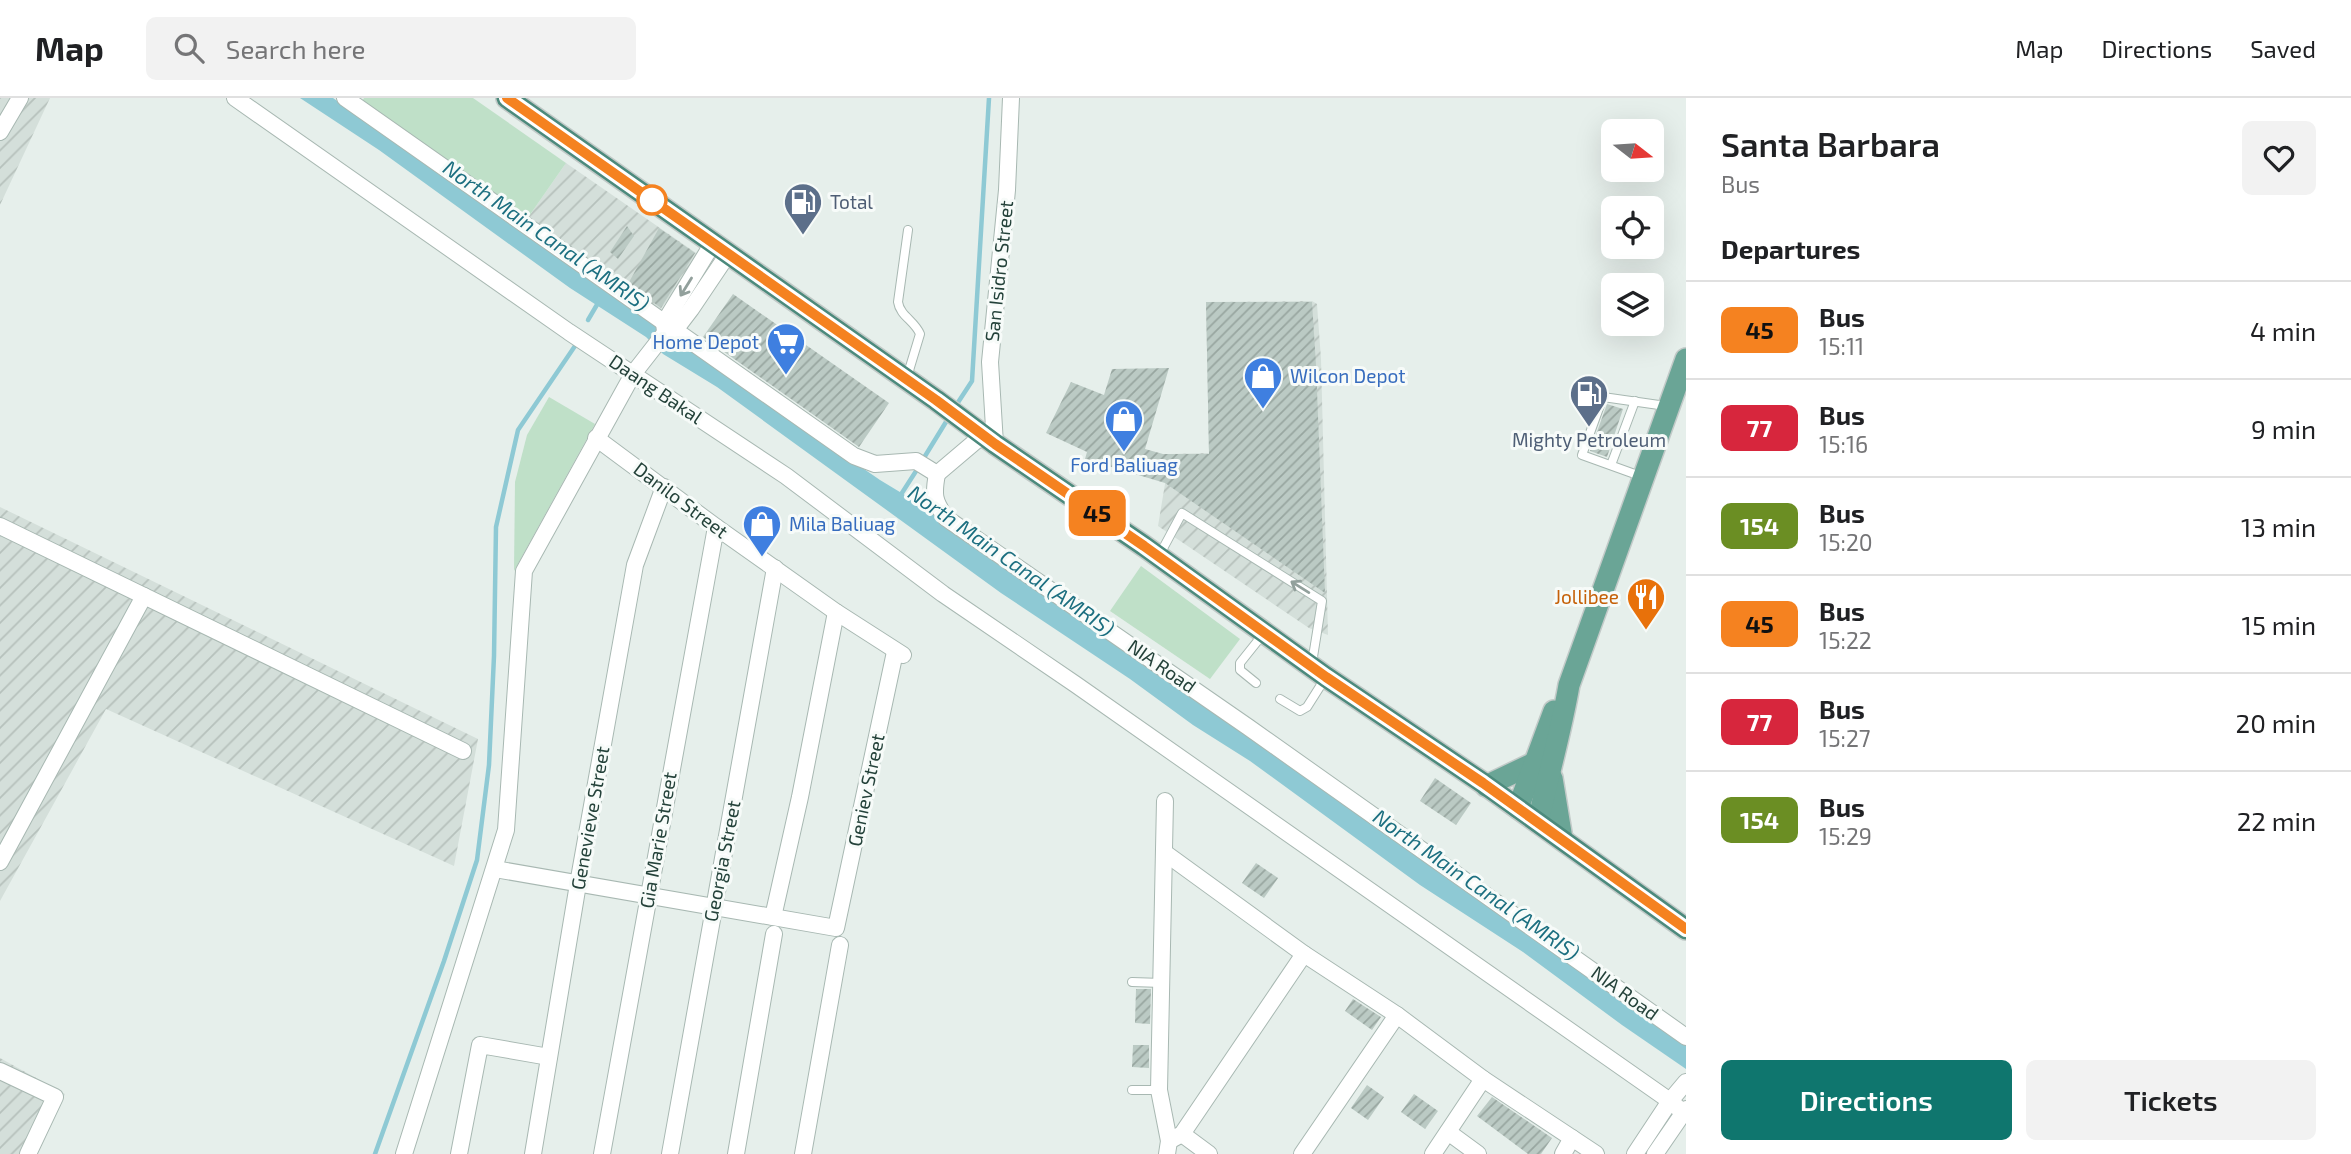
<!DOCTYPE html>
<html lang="en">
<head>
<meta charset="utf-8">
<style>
  :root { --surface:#fff; --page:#f2f2f2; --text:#202124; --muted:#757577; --line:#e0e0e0; --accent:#0f766e }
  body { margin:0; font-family:"Exo 2",sans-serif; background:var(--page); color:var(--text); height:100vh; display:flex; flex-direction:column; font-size:26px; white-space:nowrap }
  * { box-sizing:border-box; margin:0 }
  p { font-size:23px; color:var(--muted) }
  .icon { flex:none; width:38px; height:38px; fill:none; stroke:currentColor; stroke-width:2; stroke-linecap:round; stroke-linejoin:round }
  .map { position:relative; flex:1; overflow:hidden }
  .details { display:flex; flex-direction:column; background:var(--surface); width:665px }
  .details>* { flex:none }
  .badge { padding:0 14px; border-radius:10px; font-size:24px; line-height:46px }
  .needle { width:46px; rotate:107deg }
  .fabs { position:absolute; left:1601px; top:21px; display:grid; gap:14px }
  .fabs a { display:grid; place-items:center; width:63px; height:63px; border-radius:10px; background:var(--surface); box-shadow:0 7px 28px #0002; font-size:35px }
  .map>.badge { position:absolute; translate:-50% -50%; box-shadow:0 0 0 4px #fff }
  h2 { padding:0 35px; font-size:26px; line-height:63px }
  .round { display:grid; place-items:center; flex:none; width:74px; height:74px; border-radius:10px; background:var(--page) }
  .summary { display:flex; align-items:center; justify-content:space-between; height:119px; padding:0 35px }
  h1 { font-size:33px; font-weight:600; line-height:52px }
  .action { display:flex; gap:14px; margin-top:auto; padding:14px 35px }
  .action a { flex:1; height:80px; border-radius:10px; background:var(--accent); color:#fff; font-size:28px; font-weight:600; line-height:80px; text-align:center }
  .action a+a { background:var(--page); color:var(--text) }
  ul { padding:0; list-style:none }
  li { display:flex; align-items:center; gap:21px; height:98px; padding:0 35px; border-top:2px solid var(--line) }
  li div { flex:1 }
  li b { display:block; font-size:26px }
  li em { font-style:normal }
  li .badge { min-width:77px; font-weight:700; text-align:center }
  header { display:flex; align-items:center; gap:42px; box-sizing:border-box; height:98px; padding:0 35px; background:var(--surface); border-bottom:2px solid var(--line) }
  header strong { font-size:33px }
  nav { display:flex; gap:38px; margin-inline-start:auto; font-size:24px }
  .search { width:490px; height:63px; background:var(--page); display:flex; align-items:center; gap:18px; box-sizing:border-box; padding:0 24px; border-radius:10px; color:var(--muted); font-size:26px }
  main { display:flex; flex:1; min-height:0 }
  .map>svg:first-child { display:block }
  .industrial { fill:url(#industrial-furrows) }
  .green { fill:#bfe0c8 }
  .water { fill:#8ec9d4 }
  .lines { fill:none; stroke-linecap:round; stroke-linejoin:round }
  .stream { stroke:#8ec9d4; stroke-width:4.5 }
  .building { fill:url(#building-hatch) }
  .service-casing { stroke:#a8b8b2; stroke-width:10 }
  .minor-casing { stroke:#a8b8b2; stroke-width:18 }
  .primary-casing { stroke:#c2cac8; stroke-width:24 }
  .trunk-casing { stroke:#c2cac8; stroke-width:24 }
  .service { stroke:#fff; stroke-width:8 }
  .minor { stroke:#fff; stroke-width:16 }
  .primary { stroke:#6aa596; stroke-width:21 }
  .trunk { stroke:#4c8a7c; stroke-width:21 }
  .oneway { stroke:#92a09c }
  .line-casing { stroke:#fff; stroke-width:16 }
  .line { stroke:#f58220; stroke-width:10 }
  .stop-dot { fill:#fff; stroke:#f58220; stroke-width:3.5 }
  .labels { text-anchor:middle; stroke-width:6; stroke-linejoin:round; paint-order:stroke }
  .service-label { font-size:19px; fill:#4e5e75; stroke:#f7fbf9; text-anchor:start }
  .street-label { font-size:19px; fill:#24423a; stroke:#f7fbf9 }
  .shop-label { font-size:19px; fill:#366cbe; stroke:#f7fbf9; text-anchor:start }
  .food-label { font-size:19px; fill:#c56008; stroke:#f7fbf9; text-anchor:end }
  .water-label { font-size:21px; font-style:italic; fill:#1c6f80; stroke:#f7fbf9 }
</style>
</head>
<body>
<header>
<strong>Map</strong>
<div class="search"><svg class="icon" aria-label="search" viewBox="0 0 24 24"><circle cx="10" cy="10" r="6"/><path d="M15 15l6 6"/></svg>Search here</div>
<nav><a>Map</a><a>Directions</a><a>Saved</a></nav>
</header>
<main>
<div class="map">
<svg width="1686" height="1056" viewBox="0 0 1686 1056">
  <defs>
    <pattern id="industrial-furrows" width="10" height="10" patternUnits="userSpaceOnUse" patternTransform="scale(1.75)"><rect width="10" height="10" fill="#d4dfda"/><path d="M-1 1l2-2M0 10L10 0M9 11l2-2" fill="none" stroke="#b6c1bc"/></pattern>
    <pattern id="building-hatch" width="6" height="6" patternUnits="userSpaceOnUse" patternTransform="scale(1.75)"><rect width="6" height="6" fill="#bbcac4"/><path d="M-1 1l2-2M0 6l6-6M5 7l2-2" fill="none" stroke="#98a6a0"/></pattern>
  </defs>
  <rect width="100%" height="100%" fill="#e6efeb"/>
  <!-- industrial -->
  <g class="industrial">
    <path d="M 0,0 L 50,0 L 0,107 Z"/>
    <path d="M 566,65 L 699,157 L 659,214 L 527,121 Z"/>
    <path d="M 1312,203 L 1317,206 L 1321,261 L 1328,537 L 1309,530 L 1158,428 L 1170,356 L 1209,355 L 1206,204 Z"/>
    <path d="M 0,409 L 478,641 L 454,768 L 106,611 L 0,803 Z"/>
    <path d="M 0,960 L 65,996 L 37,1056 L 0,1056 Z"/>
  </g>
  <!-- green -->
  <g class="green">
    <path d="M 364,0 L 473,0 L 566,65 L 527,121 L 361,5 Z"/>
    <path d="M 549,299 L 595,326 L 514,473 L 515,384 L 527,337 Z"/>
    <path d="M 1141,468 L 1240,541 L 1210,581 L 1110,513 Z"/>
  </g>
  <!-- water -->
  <path class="water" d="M 300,0 L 333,0 L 692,253 L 880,382 L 923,408 L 943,425 L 1116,545 L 1293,671 L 1414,752 L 1663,930 L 1686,947 L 1686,971 L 1622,927 L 1523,854 L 1420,787 L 1250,663 L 1193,627 L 1130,581 L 1001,495 L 717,289 L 663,256 L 646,239 L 570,190 L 379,52 Z"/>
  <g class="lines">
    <!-- stream -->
    <g class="stream">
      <path d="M 588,222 L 598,205"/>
      <path d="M 955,309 L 972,283 L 989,0"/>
      <path d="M 922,363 L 949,319"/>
      <path d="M 900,398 L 918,370"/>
      <path d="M 375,1056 L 444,863 L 477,762 L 489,667 L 494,558 L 496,429 L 518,332 L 577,245"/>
    </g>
  </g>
  <!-- building -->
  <g class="building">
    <path d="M 627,128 L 634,138 L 618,161 L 610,154 Z"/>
    <path d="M 659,130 L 695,155 L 661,210 L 628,186 Z"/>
    <path d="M 733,196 L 889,305 L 859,349 L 703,239 Z"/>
    <path d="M 1206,204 L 1312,204 L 1316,267 L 1325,495 L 1165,385 L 1085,361 L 1087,354 L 1046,335 L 1071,284 L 1104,297 L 1112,271 L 1169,270 L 1145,351 L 1163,356 L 1209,356 Z"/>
    <path d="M 1607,306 L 1623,311 L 1607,359 L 1590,353 Z"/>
    <path d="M 1435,680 L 1471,705 L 1456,727 L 1420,703 Z"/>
    <path d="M 1256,765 L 1278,780 L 1264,800 L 1242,785 Z"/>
    <path d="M 1136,891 L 1151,891 L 1150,926 L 1135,925 Z"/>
    <path d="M 1353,901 L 1381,919 L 1372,932 L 1345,913 Z"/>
    <path d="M 1133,947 L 1149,947 L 1149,970 L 1132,969 Z"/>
    <path d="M 1367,987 L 1384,999 L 1368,1022 L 1351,1010 Z"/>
    <path d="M 1414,996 L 1438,1013 L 1425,1031 L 1401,1014 Z"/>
    <path d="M 1492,999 L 1552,1040 L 1541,1056 L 1528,1056 L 1477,1018 Z"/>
  </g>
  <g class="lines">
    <!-- service casing -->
    <g class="service-casing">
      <g id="service">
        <path d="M 907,279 L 920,236 C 915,223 900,218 898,204 L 908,132"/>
        <path d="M 1611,367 L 1635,303"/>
        <path d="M 1643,379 L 1582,357 L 1603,299 L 1666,308"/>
        <path d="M 1159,458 L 1182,415 L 1322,503 L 1312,565"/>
        <path d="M 1256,585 L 1240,572 L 1240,565 L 1264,535"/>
        <path d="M 1280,601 L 1300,613 L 1307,609 L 1326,579"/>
        <path d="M 1132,884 L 1162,885"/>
        <path d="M 1132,992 L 1159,992"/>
      </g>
    </g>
    <!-- minor casing -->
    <g class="minor-casing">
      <g id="minor">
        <path d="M 235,0 L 569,234 L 786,378 L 943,496 L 1075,586 L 1670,1003 L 1686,1017"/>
        <path d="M 345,0 L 854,358 L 875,366 L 916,363 L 937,376"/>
        <path d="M 0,34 L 20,0"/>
        <path d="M 665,233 L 664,225 L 713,145"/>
        <path d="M 596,340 L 716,429 L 836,514 L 903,557"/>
        <path d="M 995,346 L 990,264 L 1007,92 L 1011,0"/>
        <path d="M 937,376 C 933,397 934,403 946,420 L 1248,629 L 1686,939"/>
        <path d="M 937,376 L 983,337"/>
        <path d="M 0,428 L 463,653"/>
        <path d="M 1165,703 L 1159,992 L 1169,1043 L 1167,1056"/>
        <path d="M 1165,755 L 1304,856 L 1397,917 L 1483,981 L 1596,1056"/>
        <path d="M 0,764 L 144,498"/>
        <path d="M 495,771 L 836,830 L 895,554"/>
        <path d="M 773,819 L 800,699 L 836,514"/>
        <path d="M 0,973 L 55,999 L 28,1056"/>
        <path d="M 1448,1034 L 1478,1056"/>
        <path d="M 1182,1036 L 1209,1056"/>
        <path d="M 1169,1043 L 1182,1036 L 1304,856"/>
        <path d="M 404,1056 L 506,732 L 524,473 L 633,276 L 665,235 L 675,232 L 691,211 L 728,156"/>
        <path d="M 459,1056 L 480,947 L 549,959"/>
        <path d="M 533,1056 L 578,786 L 635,467 L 664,389"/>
        <path d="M 602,1056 L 716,429"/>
        <path d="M 670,1056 L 775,470"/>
        <path d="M 736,1056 L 774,836"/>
        <path d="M 803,1056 L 840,847"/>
        <path d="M 1302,1056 L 1397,917"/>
        <path d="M 1433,1056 L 1483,981"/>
        <path d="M 1563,1056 L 1572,1040"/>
        <path d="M 1635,1056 L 1670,1003 L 1686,984"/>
        <path d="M 1655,1056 L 1686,1011"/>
      </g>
    </g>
    <!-- primary casing -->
    <g class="primary-casing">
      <g id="primary">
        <path d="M 1552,680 L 1562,741"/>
        <path d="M 1486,688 L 1534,665"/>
        <path d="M 1518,710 L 1554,613"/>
        <path d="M 1538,724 C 1548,678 1561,634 1569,587 L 1686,261"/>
      </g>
    </g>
    <!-- trunk casing -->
    <g class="trunk-casing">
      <path id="trunk" d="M 507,0 L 936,302 L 995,346 L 1144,448 L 1326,579 L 1483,685 L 1686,831"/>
    </g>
    <!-- service -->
    <use href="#service" class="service"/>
    <!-- minor -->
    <use href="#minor" class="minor"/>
    <!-- primary -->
    <use href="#primary" class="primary"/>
    <!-- trunk -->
    <use href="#trunk" class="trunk"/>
  </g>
  <!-- one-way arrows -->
  <defs><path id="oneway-shaft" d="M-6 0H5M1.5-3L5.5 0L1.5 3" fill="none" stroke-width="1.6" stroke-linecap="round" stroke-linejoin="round" transform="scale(1.75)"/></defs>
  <g class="oneway">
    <use href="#oneway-shaft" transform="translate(686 189) rotate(122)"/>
    <use href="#oneway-shaft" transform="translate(1300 489) rotate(-148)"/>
  </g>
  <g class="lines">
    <!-- line casing -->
    <g class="line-casing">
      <path id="line" d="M 507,0 L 936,302 L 995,346 L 1144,448 L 1326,579 L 1483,685 L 1686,831"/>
    </g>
    <!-- line -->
    <use href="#line" class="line"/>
  </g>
  <!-- icons -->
  <defs>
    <g id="fuel-pin" transform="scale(2.0125)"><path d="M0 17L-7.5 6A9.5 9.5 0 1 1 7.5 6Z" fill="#5c6f8a" stroke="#f7fbf9"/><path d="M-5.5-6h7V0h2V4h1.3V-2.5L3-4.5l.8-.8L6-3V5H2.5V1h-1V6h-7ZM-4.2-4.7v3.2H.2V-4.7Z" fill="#fff"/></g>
    <g id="supermarket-pin" transform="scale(2.0125)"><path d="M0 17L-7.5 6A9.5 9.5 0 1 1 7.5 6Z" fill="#3f7fe0" stroke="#f7fbf9"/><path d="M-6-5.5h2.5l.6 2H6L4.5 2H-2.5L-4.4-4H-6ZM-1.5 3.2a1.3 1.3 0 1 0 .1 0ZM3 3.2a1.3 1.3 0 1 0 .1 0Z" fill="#fff"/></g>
    <g id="shop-pin" transform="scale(2.0125)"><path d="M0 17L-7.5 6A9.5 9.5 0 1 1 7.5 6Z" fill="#3f7fe0" stroke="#f7fbf9"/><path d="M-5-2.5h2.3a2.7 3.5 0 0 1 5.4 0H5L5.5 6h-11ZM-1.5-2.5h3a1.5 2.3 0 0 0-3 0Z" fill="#fff"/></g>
    <g id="restaurant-pin" transform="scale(2.0125)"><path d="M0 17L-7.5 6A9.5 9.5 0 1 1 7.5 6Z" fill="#e8710a" stroke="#f7fbf9"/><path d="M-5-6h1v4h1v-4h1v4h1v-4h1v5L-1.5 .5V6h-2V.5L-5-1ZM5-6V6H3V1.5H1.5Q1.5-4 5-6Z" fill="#fff"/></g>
  </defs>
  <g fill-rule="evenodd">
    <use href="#fuel-pin" x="803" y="104"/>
    <use href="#supermarket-pin" x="786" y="244"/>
    <use href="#shop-pin" x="1263" y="278"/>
    <use href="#fuel-pin" x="1589" y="296"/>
    <use href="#shop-pin" x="1124" y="321"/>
    <use href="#shop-pin" x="762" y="426"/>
    <use href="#restaurant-pin" x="1646" y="499"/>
  </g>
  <!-- markers -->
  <circle class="stop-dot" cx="652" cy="102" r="14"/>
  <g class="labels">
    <!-- service labels -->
    <g class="service-label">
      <text x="830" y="111">Total</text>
      <text x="1589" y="349" text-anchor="middle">Mighty Petroleum</text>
    </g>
    <!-- street labels -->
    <g class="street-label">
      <text transform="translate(999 173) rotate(-84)" y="7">San Isidro Street</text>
      <text transform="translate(656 291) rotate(34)" y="7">Daang Bakal</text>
      <text transform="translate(681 402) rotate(37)" y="7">Danilo Street</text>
      <text transform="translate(1162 568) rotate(35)" y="7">NIA Road</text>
      <text transform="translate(866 692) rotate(-78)" y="7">Geniev Street</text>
      <text transform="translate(590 720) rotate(-80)" y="7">Genevieve Street</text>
      <text transform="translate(658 742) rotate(-80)" y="7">Gia Marie Street</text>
      <text transform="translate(722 763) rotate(-79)" y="7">Georgia Street</text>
      <text transform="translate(1625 895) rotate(36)" y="7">NIA Road</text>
    </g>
    <!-- shop labels -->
    <g class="shop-label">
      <text x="759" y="251" text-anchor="end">Home Depot</text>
      <text x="1290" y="285">Wilcon Depot</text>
      <text x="1124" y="374" text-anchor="middle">Ford Baliuag</text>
      <text x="789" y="433">Mila Baliuag</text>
    </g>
    <!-- food labels -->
    <g class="food-label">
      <text x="1619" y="506">Jollibee</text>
    </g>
    <!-- water labels -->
    <g class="water-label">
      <text transform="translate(546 138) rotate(35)" y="7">North Main Canal (AMRIS)</text>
      <text transform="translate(1011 463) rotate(35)" y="7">North Main Canal (AMRIS)</text>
      <text transform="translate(1476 787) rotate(35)" y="7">North Main Canal (AMRIS)</text>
    </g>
  </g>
</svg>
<div class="fabs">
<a><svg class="needle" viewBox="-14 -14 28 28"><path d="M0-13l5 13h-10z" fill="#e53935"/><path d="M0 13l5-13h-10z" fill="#757577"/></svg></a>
<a><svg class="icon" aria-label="locate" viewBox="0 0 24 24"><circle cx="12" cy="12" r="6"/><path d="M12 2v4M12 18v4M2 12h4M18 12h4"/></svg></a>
<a><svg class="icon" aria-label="layers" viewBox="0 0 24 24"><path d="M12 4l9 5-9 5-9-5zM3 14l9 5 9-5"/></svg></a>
</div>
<b class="badge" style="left:1097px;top:415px;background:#f58220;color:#111">45</b>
</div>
<section class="details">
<div class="summary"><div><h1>Santa Barbara</h1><p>Bus</p></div><a class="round"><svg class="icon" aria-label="heart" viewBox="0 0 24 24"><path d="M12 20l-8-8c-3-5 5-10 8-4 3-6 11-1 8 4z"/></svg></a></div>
<h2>Departures</h2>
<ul>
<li><span class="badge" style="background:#f58220;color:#111">45</span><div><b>Bus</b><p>15:11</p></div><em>4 min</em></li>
<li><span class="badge" style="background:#d7263d;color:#fff">77</span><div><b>Bus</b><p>15:16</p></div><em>9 min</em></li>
<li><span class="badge" style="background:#6b8e23;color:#fff">154</span><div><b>Bus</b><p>15:20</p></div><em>13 min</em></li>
<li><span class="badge" style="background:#f58220;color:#111">45</span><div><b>Bus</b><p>15:22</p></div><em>15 min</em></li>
<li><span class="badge" style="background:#d7263d;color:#fff">77</span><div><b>Bus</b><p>15:27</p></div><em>20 min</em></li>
<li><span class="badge" style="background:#6b8e23;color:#fff">154</span><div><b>Bus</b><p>15:29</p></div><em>22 min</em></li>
</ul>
<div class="action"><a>Directions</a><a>Tickets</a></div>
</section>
</main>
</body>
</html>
